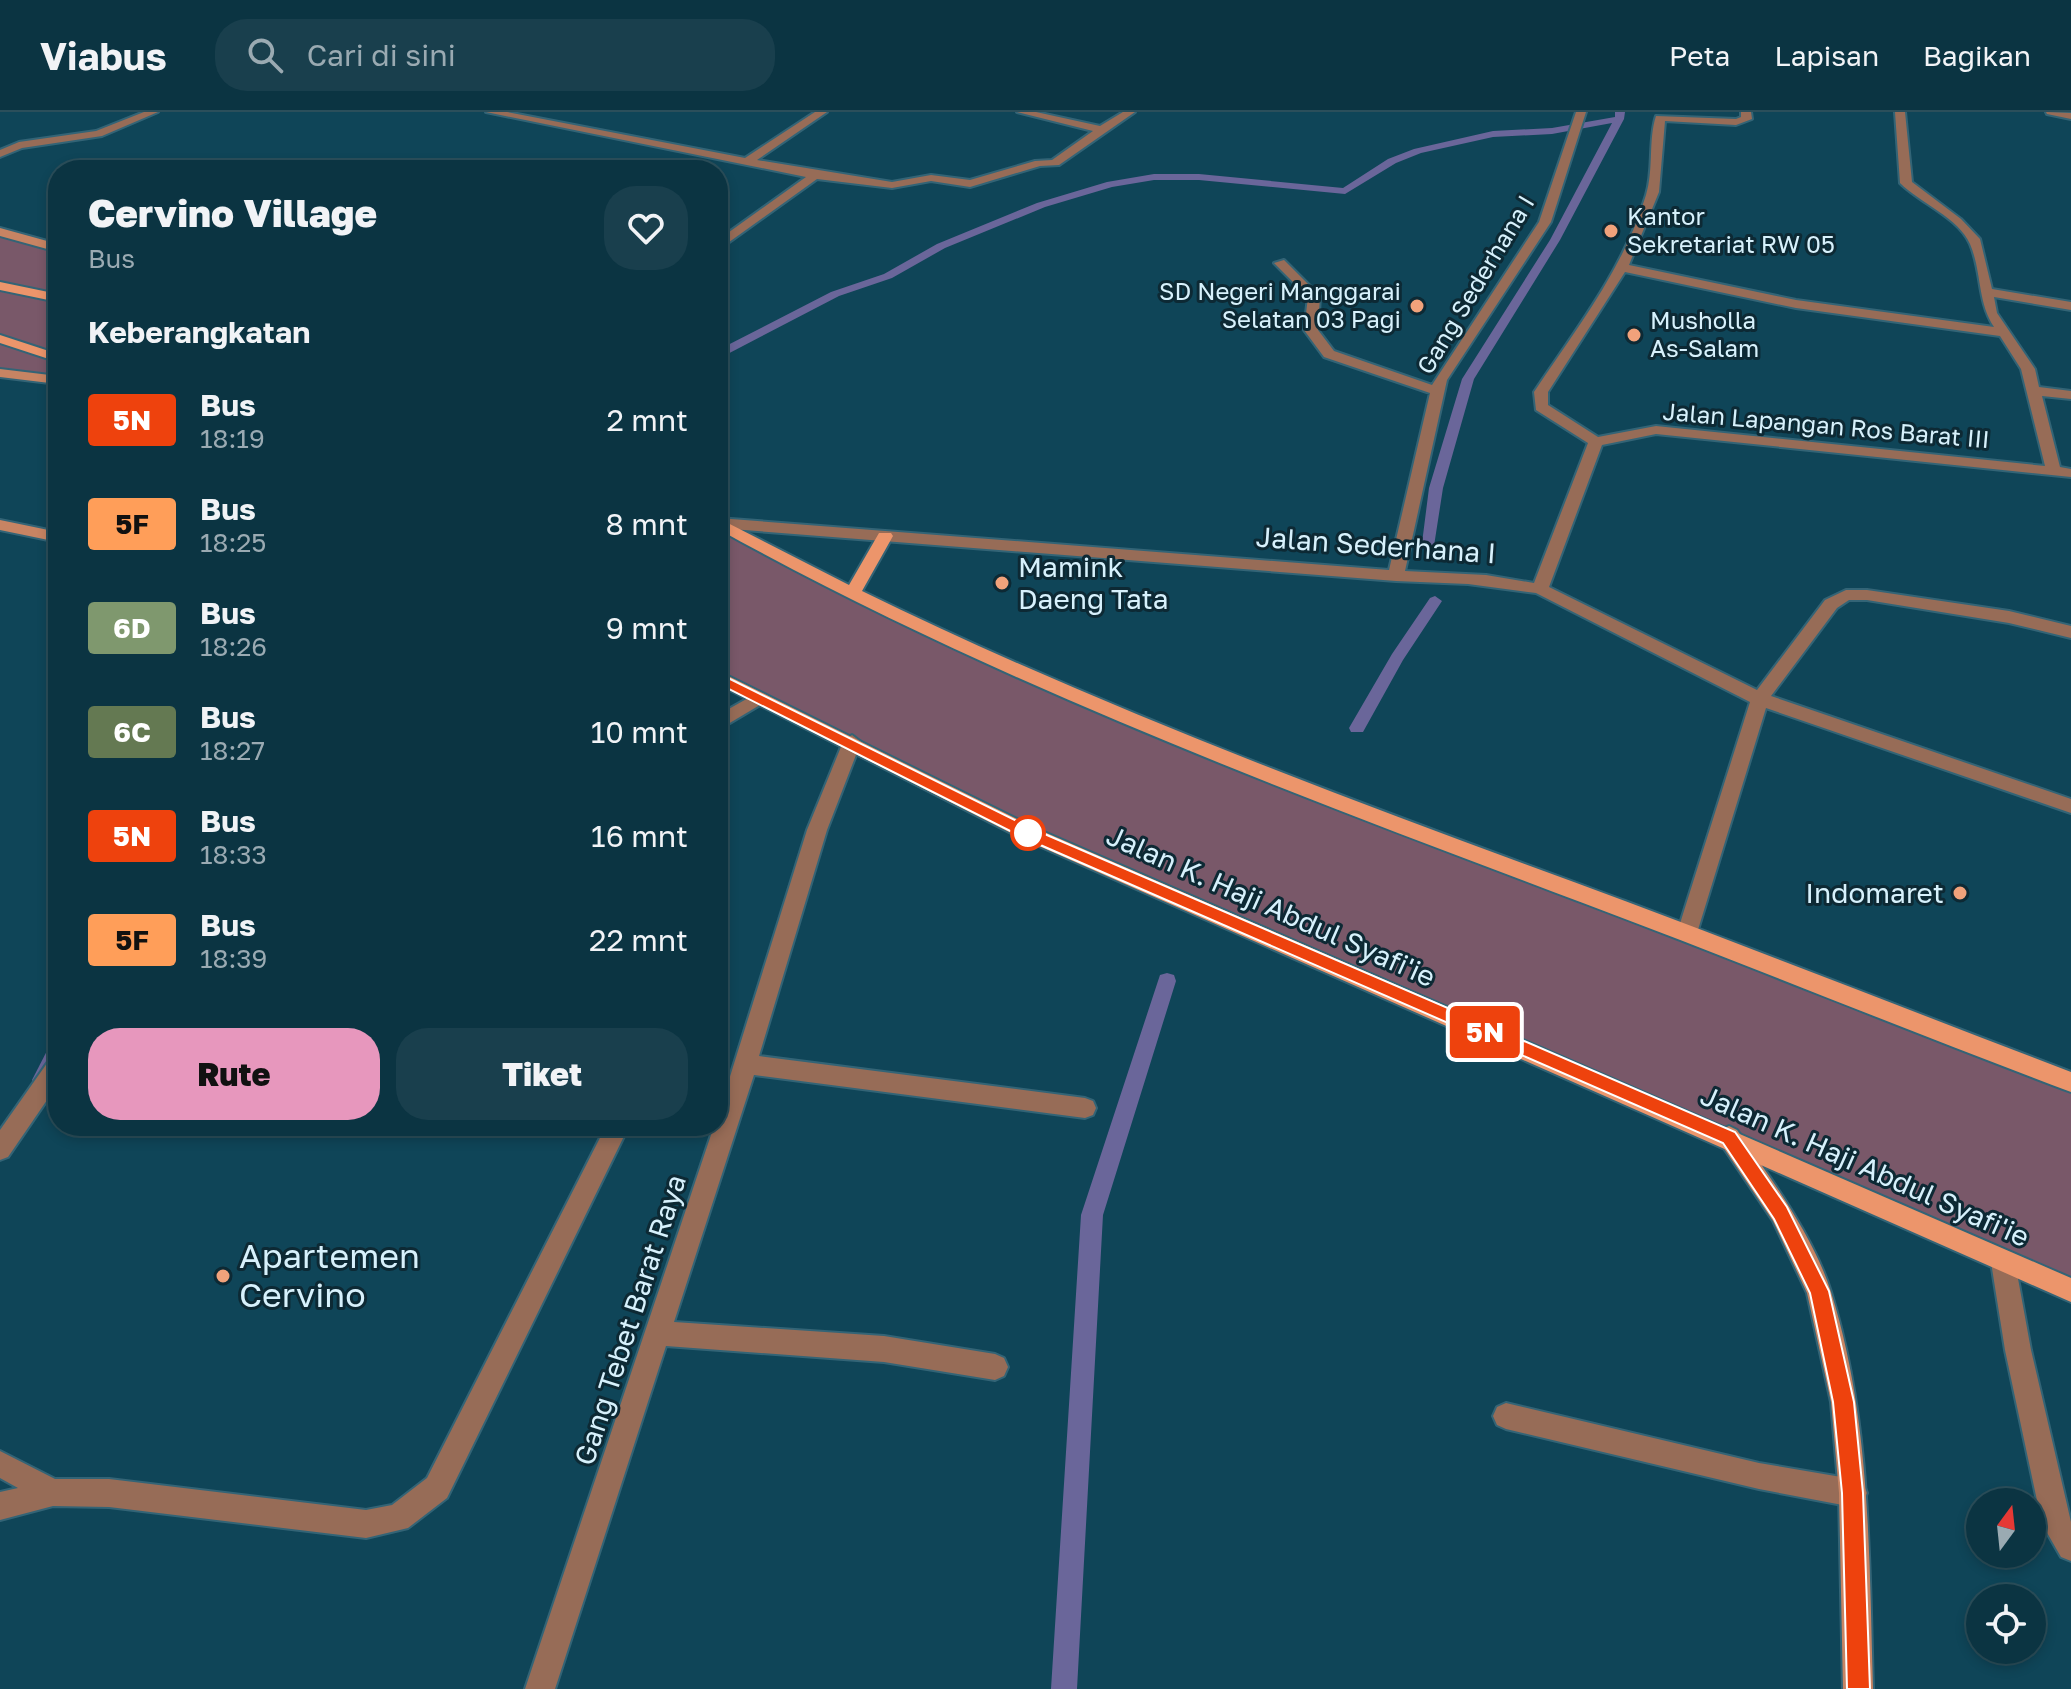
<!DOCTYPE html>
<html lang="id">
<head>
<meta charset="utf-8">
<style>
  :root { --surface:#0b3442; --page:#193f4d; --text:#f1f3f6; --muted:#9aaab2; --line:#2b4f5b; --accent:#e797bd }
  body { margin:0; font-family:"Golos Text",sans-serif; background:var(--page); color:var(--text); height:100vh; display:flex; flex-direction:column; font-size:30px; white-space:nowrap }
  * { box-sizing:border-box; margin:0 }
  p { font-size:26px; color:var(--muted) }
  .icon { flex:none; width:44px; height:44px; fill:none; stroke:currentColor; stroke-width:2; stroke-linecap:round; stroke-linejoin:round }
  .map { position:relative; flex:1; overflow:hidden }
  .panel { position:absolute; left:48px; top:48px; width:680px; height:976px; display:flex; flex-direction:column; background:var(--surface); border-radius:32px; box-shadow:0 4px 12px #0003,0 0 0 2px var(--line) }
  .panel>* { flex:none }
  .badge { padding:0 16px; border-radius:6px; font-size:28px; line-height:52px }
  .needle { width:52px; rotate:15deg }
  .fabs { position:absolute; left:1966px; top:1376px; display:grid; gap:16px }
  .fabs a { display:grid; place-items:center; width:80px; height:80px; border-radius:50%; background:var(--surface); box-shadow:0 4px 12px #0003,0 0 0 2px var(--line); font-size:40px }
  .map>.badge { position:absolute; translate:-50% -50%; box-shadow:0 0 0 4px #fff }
  h2 { padding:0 40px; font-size:30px; line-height:72px }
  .round { display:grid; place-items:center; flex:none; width:84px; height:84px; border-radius:32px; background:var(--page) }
  .summary { display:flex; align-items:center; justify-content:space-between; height:136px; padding:0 40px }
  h1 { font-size:38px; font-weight:800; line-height:60px }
  .button { display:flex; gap:16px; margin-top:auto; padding:16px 40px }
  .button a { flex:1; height:92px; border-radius:32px; background:var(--accent); color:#111; font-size:32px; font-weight:800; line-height:92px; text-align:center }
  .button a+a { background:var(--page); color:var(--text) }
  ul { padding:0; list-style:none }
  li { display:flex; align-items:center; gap:24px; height:104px; padding:0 40px }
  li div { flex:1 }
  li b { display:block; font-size:30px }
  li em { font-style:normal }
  li .badge { min-width:88px; font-weight:700; text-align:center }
  header { display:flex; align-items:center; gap:48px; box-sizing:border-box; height:112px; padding:0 40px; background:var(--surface); border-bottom:2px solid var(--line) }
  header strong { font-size:38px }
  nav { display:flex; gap:44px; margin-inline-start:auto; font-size:28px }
  .search { width:560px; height:72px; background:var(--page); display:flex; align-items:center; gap:20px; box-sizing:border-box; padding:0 28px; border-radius:32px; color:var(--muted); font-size:30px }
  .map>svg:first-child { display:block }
  .green { fill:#795869 }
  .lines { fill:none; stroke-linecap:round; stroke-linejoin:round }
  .stream { fill:#6a669a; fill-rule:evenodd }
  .lane-casing { stroke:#336476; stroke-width:4 }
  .street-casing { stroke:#336476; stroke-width:4 }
  .secondary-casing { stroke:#336476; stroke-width:4 }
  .primary-casing { stroke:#336476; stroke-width:4 }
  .lane { fill:#976c57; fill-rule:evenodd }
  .street { fill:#976c57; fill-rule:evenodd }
  .secondary { fill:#c78463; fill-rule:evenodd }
  .primary { fill:#ec956b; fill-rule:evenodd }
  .line { fill:#ee420d; stroke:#fff; stroke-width:2 }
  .poi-dot { fill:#f1a27b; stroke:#0d2934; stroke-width:3 }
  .stop-dot { fill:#fff; stroke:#ee420d; stroke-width:4 }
  .labels { text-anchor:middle; stroke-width:6; stroke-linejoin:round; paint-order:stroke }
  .far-poi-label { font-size:24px; fill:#d7f1fc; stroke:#0d2934; text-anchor:start }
  .far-street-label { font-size:24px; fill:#d7f1fc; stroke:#0d2934 }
  .street-label { font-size:28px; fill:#d7f1fc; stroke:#0d2934 }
  .poi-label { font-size:28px; fill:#d7f1fc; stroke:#0d2934; text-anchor:start }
  .near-poi-label { font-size:34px; fill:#d7f1fc; stroke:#0d2934; text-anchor:start }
</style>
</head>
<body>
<header>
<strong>Viabus</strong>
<div class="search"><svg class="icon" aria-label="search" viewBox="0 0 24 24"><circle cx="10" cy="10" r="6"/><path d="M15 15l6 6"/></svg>Cari di sini</div>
<nav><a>Peta</a><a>Lapisan</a><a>Bagikan</a></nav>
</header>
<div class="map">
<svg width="2071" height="1577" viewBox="0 0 2071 1577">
  <rect width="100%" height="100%" fill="#0f4558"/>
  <!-- green -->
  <g class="green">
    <path d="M 0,120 L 58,137 L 58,268 L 0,261 Z"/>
    <path d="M 718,411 L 982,545 L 2071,970 L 2071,1178 L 1028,721 L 718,565 Z"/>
  </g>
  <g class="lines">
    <!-- stream -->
    <g class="stream">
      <path d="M 1615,0 L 1625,0 L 1624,7 L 1560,128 L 1474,267 L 1443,376 L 1434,434 L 1429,436 L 1422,431 L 1429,376 L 1462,267 L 1550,128 L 1612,11 L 1552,22 L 1493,25 L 1421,41 L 1396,51 L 1345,82 L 1199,68 L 1154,68 L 1112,75 L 1045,95 L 945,136 L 892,166 L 839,184 L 718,247 L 718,238 L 831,180 L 884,162 L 937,132 L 1037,91 L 1107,70 L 1154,62 L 1199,62 L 1343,76 L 1388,47 L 1414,37 L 1493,19 L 1552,16 L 1615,5 Z"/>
      <path d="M 1435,484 L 1442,489 L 1403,548 L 1363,620 L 1351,620 L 1349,616 L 1392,542 L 1430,486 Z"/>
      <path d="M 1167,861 L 1174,863 L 1176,869 L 1103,1103 L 1077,1577 L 1051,1577 L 1081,1103 L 1158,869 L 1160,863 Z"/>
      <path d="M 58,928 L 58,957 L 49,974 L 42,977 L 35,974 L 32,968 L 51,931 Z"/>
    </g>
    <!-- lane casing -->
    <g class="lane-casing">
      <g id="lane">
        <path d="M 759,580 L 768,586 L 765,590 L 718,618 L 718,603 Z"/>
        <path d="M 58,944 L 58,972 L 8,1045 L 0,1048 L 0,1018 L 50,947 Z"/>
        <path d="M 606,1014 L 629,1014 L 447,1386 L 408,1416 L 366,1426 L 109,1395 L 53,1394 L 0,1408 L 0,1380 L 18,1376 L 0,1366 L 0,1339 L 55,1367 L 109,1367 L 366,1398 L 392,1393 L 427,1366 Z"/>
        <path d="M 2003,1138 L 2012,1142 L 2015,1150 L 2031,1238 L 2071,1410 L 2071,1449 L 2061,1445 L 2042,1412 L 2005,1238 L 1991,1150 L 1994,1142 Z"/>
      </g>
    </g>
    <!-- street casing -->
    <g class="street-casing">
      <g id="street">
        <path d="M 144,0 L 158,0 L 102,24 L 22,36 L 0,45 L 0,38 L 19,30 L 96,19 Z"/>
        <path d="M 486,0 L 507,0 L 745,46 L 815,0 L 827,0 L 757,48 L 892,70 L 931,63 L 970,68 L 1035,49 L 1052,48 L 1093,19 L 1017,0 L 1036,0 L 1100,14 L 1123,0 L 1135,0 L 1059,53 L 1040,54 L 970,75 L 931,69 L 892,76 L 817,67 L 718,138 L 718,128 L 806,65 Z"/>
        <path d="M 1576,0 L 1586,0 L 1551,110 L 1447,268 L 1405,459 L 1486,463 L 1534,471 L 1588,331 L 1536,298 L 1534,280 C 1577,216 1624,156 1646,83 C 1654,57 1648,28 1656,4 L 1736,7 L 1741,5 L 1741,0 L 1751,0 L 1752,7 L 1736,13 L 1665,9 L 1659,80 L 1629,153 L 1796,188 L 1994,215 C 1977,189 1982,160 1970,132 C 1959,106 1920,91 1900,71 L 1895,0 L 1905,0 L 1912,70 L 1961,107 L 1980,127 L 1992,177 L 2071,190 L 2071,198 L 1994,185 L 1997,201 L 2035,257 L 2039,275 L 2071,279 L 2071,287 L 2042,284 L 2060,355 L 2071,357 L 2071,365 L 1656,322 L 1602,333 L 1549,475 L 1757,578 L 1825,488 L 1846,478 L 1867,478 L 2009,499 L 2071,514 L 2071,526 L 2009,511 L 1867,488 L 1849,488 L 1837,496 L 1771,584 L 2071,687 L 2071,701 L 1766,596 L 1697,821 L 1694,827 L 1687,829 L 1680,827 L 1677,821 L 1750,590 L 1536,481 L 1468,472 L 1396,469 L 718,416 L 718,406 L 1389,458 L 1430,281 L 1324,245 L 1304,218 L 1308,185 L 1274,151 L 1284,148 L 1320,184 L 1318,218 L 1334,239 L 1432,273 L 1539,110 ZM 1625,160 L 1796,196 L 2000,224 L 2021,257 L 2045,354 L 1656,314 L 1598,325 L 1548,293 L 1548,280 Z"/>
        <path d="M 2046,0 L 2071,1 L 2071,7 L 2047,2 Z"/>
        <path d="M 852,623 L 861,630 L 827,718 L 759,944 L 1085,986 L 1093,989 L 1096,996 L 1093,1003 L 1085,1006 L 754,963 L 674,1210 L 884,1224 L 995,1242 L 1004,1246 L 1008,1255 L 1004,1264 L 995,1268 L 884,1250 L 666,1234 L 555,1577 L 525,1577 L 714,1014 L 718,1014 L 718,1003 L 807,718 L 843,630 Z"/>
        <path d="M 1506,1291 L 1759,1351 L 1853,1367 L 1863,1371 L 1867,1381 L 1863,1391 L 1853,1395 L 1759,1377 L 1506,1317 L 1497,1313 L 1493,1304 L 1497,1295 Z"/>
      </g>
    </g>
    <!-- secondary casing -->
    <g class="secondary-casing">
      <g id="secondary">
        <path d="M 0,116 L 58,132 L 58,140 L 0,124 Z"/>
        <path d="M 0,257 L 58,264 L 58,272 L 0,265 Z"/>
        <path d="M 0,408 L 58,420 L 58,430 L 0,418 Z"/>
        <path d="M 1729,1014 L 1737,1018 C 1770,1065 1814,1125 1831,1180 C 1871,1308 1869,1444 1873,1577 L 1843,1577 L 1839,1381 L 1831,1290 L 1807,1181 L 1773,1109 L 1721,1032 L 1718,1025 L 1721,1018 Z"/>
      </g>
    </g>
    <!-- primary casing -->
    <g class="primary-casing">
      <g id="primary">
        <path d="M 0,170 L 58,182 L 58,190 L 0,178 Z"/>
        <path d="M 0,223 L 58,242 L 58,250 L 0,231 Z"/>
        <path d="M 718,406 L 849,473 L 879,421 L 891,421 L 893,424 L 862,479 C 1109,600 1367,694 1625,789 C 1774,845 1922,903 2071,960 L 2071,980 C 1908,919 1746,852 1583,791 C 1289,680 993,570 718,417 Z"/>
        <path d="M 718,559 L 1035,716 L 2071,1166 L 2071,1190 L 1021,726 L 718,572 Z"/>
      </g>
    </g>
    <!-- lane -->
    <use href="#lane" class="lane"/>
    <!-- street -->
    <use href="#street" class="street"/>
    <!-- secondary -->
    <use href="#secondary" class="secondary"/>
    <!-- primary -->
    <use href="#primary" class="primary"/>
  </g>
  <!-- line -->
  <path class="line" d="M 718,561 L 1033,717 L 1735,1020 L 1787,1095 L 1829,1179 L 1854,1290 L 1863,1381 L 1870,1577 L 1847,1577 L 1842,1381 L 1833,1290 L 1810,1181 L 1774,1107 L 1723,1031 L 1022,725 L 713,569 L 713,562 Z"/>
  <!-- markers -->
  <g class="poi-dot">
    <circle cx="1611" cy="119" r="8"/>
    <circle cx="1417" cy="194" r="8"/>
    <circle cx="1634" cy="223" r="8"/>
    <circle cx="1002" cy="471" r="8"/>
    <circle cx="1960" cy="781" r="8"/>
    <circle cx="223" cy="1164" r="8"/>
  </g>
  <circle class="stop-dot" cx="1028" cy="721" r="16"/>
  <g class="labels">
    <!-- far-poi labels -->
    <g class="far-poi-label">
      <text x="1627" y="113">Kantor<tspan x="1627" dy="28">Sekretariat RW 05</tspan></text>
      <text x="1401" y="188" text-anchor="end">SD Negeri Manggarai<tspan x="1401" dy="28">Selatan 03 Pagi</tspan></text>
      <text x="1650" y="217">Musholla<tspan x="1650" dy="28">As-Salam</tspan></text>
    </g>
    <!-- far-street labels -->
    <g class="far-street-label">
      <text transform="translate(1476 173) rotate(-59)" y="8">Gang Sederhana I</text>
      <text transform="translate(1826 314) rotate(5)" y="8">Jalan Lapangan Ros Barat III</text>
    </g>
    <!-- street labels -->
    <g class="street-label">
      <text transform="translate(1376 433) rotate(4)" y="10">Jalan Sederhana I</text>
      <text transform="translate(1271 794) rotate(24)" y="10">Jalan K. Haji Abdul Syafi'ie</text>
      <text transform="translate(1865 1054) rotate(24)" y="10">Jalan K. Haji Abdul Syafi'ie</text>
      <text transform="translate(630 1208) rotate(-72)" y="10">Gang Tebet Barat Raya</text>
    </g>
    <!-- poi labels -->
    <g class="poi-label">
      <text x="1018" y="465">Mamink<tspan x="1018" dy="32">Daeng Tata</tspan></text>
      <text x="1944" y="791" text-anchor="end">Indomaret</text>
    </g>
    <!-- near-poi labels -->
    <g class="near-poi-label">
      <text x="239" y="1156">Apartemen<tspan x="239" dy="39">Cervino</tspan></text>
    </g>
  </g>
</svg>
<div class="fabs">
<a><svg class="needle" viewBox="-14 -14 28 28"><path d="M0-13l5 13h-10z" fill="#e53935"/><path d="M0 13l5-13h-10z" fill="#9aaab2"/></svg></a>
<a><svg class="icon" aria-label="locate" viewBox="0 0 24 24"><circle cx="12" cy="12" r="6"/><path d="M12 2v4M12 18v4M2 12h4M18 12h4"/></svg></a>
</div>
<b class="badge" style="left:1485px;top:920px;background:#ee420d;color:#fff">5N</b>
<section class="panel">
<div class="summary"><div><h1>Cervino Village</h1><p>Bus</p></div><a class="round"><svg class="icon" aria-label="heart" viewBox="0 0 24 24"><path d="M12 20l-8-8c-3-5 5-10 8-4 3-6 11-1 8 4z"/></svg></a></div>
<h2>Keberangkatan</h2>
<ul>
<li><span class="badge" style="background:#ee420d;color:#fff">5N</span><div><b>Bus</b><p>18:19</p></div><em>2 mnt</em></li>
<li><span class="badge" style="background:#ff9e59;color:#111">5F</span><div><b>Bus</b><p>18:25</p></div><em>8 mnt</em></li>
<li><span class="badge" style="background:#7f986e;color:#fff">6D</span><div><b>Bus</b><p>18:26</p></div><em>9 mnt</em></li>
<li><span class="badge" style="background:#647952;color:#fff">6C</span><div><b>Bus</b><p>18:27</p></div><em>10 mnt</em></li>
<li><span class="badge" style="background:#ee420d;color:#fff">5N</span><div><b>Bus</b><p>18:33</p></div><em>16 mnt</em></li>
<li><span class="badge" style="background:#ff9e59;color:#111">5F</span><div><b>Bus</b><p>18:39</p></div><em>22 mnt</em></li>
</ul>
<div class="button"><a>Rute</a><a>Tiket</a></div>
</section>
</div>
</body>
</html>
